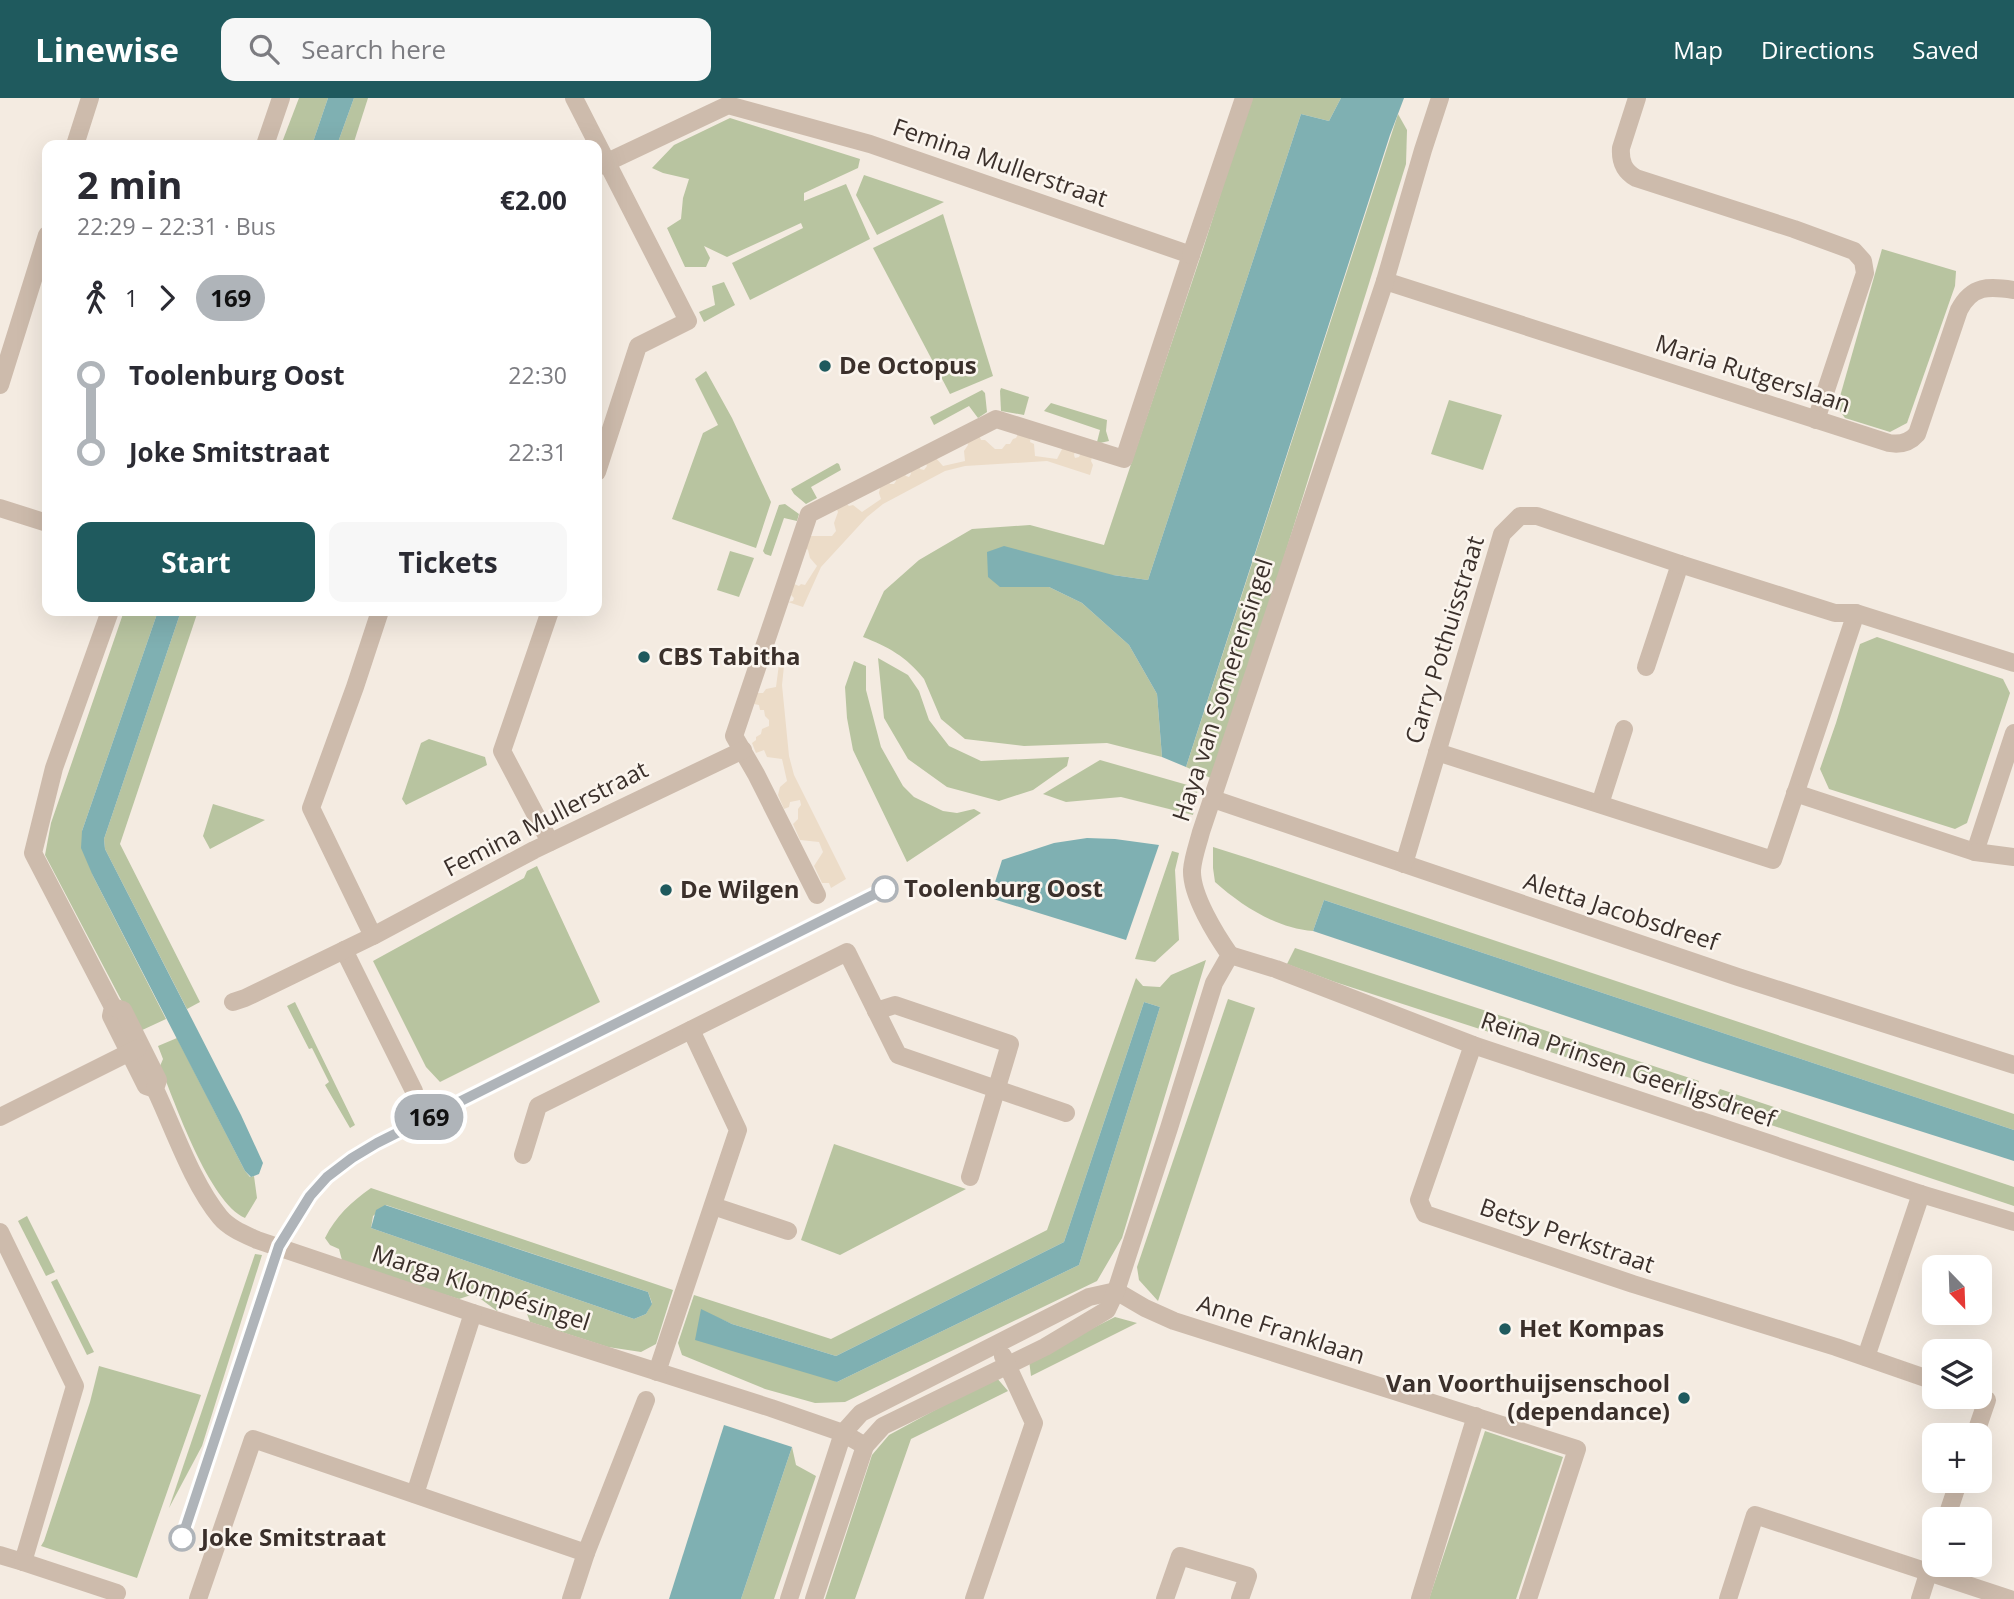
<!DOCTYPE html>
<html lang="en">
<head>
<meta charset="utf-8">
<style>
  :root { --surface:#fff; --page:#f7f7f7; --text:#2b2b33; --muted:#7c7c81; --accent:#1f5a5e }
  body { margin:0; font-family:"Open Sans",sans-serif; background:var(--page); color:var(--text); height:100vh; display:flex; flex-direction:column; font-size:26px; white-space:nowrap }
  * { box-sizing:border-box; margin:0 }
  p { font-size:23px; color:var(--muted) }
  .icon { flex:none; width:38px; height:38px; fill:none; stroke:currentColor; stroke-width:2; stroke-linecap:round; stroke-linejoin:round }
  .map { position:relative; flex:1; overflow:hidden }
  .side { position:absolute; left:42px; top:42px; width:560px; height:476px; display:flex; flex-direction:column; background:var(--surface); border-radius:14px; box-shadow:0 7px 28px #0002 }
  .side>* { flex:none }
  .badge { padding:0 14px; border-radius:23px; font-size:24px; line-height:46px }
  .needle { width:46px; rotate:157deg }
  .tools { position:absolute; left:1922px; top:1157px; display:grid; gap:14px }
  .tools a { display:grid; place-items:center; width:70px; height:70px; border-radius:14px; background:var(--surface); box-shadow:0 7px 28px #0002; font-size:35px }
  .map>.badge { position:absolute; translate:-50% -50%; box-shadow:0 0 0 4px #fff }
  .legs { display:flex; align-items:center; gap:10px; height:77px; padding:0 35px; font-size:23px }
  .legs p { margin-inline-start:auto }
  .summary { display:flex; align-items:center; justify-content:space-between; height:119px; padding:0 35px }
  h1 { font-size:38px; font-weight:700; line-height:52px }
  .button { display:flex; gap:14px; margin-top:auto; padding:14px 35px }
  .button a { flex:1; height:80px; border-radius:14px; background:var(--accent); color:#fff; font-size:28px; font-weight:700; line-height:80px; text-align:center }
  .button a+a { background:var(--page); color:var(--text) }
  ul { padding:0 35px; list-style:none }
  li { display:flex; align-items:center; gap:24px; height:77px; font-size:26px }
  li i { display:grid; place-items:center; width:10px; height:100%; margin:0 9px; background:currentColor }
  li i::after { content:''; width:18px; height:18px; margin:-9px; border:5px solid; border-radius:50%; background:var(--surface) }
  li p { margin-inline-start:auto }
  li:first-child i { background:linear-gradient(#0000 50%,currentColor 0) }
  li:last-child i { background:linear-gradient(currentColor 50%,#0000 0) }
  header { display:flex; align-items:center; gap:42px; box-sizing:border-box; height:98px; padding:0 35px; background:var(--accent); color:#fff }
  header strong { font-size:33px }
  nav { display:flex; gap:38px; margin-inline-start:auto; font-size:24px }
  .search { width:490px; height:63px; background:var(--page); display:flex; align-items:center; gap:18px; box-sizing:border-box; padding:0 24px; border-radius:14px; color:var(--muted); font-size:26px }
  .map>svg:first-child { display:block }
  .green { fill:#b8c4a0; fill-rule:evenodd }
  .plaza { fill:#ecdcc8 }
  .water { fill:#7fb0b2 }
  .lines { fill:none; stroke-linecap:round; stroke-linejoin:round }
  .minor { stroke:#cdbbac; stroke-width:18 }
  .line-1-casing { stroke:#fff; stroke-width:16 }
  .line-1 { stroke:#afb4b9; stroke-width:10 }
  .poi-dot { fill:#1f5a5e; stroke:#fbf5ee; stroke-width:2.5 }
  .stop-1-dot { fill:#fff; stroke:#afb4b9; stroke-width:3.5 }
  .labels { text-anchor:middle; stroke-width:5; stroke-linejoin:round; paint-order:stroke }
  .street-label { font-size:24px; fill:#3b302b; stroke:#fbf5ee }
  .poi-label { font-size:24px; font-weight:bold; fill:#3b302b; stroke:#fbf5ee; text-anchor:start }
  .stop-label { font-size:24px; font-weight:bold; fill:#3b302b; stroke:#fbf5ee; text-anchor:start }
</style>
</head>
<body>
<header>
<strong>Linewise</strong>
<div class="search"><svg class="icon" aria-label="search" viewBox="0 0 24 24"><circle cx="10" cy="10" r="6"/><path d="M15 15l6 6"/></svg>Search here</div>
<nav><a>Map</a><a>Directions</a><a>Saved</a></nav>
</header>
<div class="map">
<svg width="2014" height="1501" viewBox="0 0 2014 1501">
  <rect width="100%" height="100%" fill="#f4ebe1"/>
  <!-- green -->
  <g class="green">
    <path d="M 299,0 L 328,0 L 312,47 L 281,47 Z"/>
    <path d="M 354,0 L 368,0 L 353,47 L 337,47 Z"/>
    <path d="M 1251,0 L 1341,0 L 1329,23 L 1301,16 L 1148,482 L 1113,477 L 1000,489 L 1049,489 L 1082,505 L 1129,547 L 1157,596 L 1162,659 L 1107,645 L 1024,648 L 965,641 L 941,621 L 924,581 C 906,558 888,549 863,539 L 884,493 L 919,462 L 972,431 L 1030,427 L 1104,447 L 1203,151 Z"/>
    <path d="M 1398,16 L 1407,32 L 1406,66 L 1215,682 L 1186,669 Z"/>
    <path d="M 730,20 L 860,61 L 858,70 L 804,95 L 804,103 L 846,86 L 870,141 L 750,202 L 732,165 L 803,130 L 801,125 L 727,159 L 704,148 L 710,160 L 706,169 L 685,169 L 667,130 L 681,121 L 683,100 L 689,81 L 663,75 L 652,70 L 674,47 Z"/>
    <path d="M 864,77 L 944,104 L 877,137 L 856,97 Z"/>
    <path d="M 943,116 L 993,278 L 950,296 L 873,150 Z"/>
    <path d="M 1882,151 L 1956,173 L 1955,188 L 1907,325 L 1890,334 L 1845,320 L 1837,309 Z"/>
    <path d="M 724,184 L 735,207 L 704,224 L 699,214 L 715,207 L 712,188 Z"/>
    <path d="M 706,273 L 732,320 L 771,404 L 756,450 L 672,421 L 703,335 L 718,327 L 695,281 Z"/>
    <path d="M 1001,290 L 1029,299 L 1024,317 L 1001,313 L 1000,293 Z"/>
    <path d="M 982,292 L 985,295 L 987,314 L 978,320 L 969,308 L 934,327 L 930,319 Z"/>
    <path d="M 1449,302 L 1502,317 L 1483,372 L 1431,356 Z"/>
    <path d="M 1051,305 L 1107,322 L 1106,333 L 1109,343 L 1100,345 L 1097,344 L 1100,332 L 1044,313 Z"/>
    <path d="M 837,365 L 839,366 L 841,372 L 811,389 L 817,400 L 806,406 L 794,396 L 791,391 Z"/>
    <path d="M 785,406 L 799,416 L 797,423 L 784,420 L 771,458 L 765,456 L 763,453 L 779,407 Z"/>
    <path d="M 730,453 L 754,460 L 739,499 L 717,492 Z"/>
    <path d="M 124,513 L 158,513 L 82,733 L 93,778 L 166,921 L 138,934 L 45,757 L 51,725 Z"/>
    <path d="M 181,513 L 198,513 L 120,746 L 200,904 L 187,911 L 105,751 L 104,741 Z"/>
    <path d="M 1877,539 L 2003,581 L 2010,595 L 1967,725 L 1955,731 L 1829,691 L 1820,671 L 1836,625 L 1860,546 Z"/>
    <path d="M 878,560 L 908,577 L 919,593 L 929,622 L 949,648 L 981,663 L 1069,659 L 1067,668 L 1033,692 L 999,703 L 947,689 L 908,661 L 884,620 Z"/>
    <path d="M 854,563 L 866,568 L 866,592 L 881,649 L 903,688 L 914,699 L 943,713 L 957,715 L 974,711 L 981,715 L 907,764 L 853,652 L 847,620 L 845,589 Z"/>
    <path d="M 429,641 L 485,659 L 487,667 L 406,707 L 402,701 L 421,645 Z"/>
    <path d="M 1100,662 L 1198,690 L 1193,717 L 1121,699 L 1066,704 L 1043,696 Z"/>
    <path d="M 213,706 L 265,722 L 210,751 L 203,738 Z"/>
    <path d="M 1213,749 L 1251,761 L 2014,1016 L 2014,1032 L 1324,802 L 1313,833 C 1276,830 1242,808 1215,784 L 1213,770 Z"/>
    <path d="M 1172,753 L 1179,755 L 1175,772 L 1179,842 L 1155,864 L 1135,861 Z"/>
    <path d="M 537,768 L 600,904 L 440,984 L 426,969 L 373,863 L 524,780 L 527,773 Z"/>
    <path d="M 1295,850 L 1699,983 L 1692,1000 L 1335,884 L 1287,866 Z"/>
    <path d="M 1206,862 L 1122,1140 L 1097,1183 L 845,1304 L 815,1305 L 765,1291 L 682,1257 L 678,1245 L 694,1197 L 831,1241 L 1047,1132 L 1136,880 L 1143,888 L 1160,889 L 1171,877 ZM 1144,904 L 1160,909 L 1079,1167 L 837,1284 L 700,1212 L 732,1226 L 836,1258 L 1064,1144 Z"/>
    <path d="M 1228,901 L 1255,910 L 1158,1203 L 1139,1182 L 1137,1169 Z"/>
    <path d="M 295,904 L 355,1027 L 350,1030 L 325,987 L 329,984 L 312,950 L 309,951 L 287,908 Z"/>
    <path d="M 177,940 L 245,1073 L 250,1079 L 254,1078 L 257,1100 L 245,1120 C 209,1104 175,1005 160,968 L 163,961 L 158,948 Z"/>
    <path d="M 1720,991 L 2014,1089 L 2014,1108 L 1711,1007 Z"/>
    <path d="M 834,1046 L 966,1091 L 840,1157 L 801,1142 Z"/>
    <path d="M 371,1090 L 673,1192 L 656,1246 L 641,1254 L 608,1249 L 530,1224 L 525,1210 L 507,1204 L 497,1213 L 474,1196 L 459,1201 L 343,1166 L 339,1151 L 330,1147 L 325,1140 C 336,1118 351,1104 371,1090 ZM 386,1107 L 648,1194 L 652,1205 L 646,1216 L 634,1221 L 371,1130 L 373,1118 Z"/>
    <path d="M 27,1118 L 55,1174 L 46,1178 L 18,1123 Z"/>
    <path d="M 255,1156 L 262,1157 L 202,1348 L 169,1410 Z"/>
    <path d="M 57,1181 L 94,1254 L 87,1257 L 51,1184 Z"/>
    <path d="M 1115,1219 L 1137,1225 L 1031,1278 L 1029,1262 Z"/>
    <path d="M 99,1268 L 201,1297 L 137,1480 L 41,1448 L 44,1443 L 90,1304 Z"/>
    <path d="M 996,1279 L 1008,1293 L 911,1341 L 855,1501 L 825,1501 L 872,1357 L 889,1337 Z"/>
    <path d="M 1485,1333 L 1563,1359 L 1516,1501 L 1429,1501 Z"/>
    <path d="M 792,1349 L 796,1367 L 816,1378 L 774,1501 L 741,1501 Z"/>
  </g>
  <!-- plaza -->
  <g class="plaza">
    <path d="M 1019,334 L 1031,338 L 1030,344 L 1034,346 L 1035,358 L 1057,361 L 1063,349 L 1075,353 L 1074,357 L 1075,360 L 1079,359 L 1081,355 L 1092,359 L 1091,363 L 1093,367 L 1090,377 L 1047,363 L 965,368 L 945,373 L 883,406 L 867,419 L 821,469 L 803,509 L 788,504 L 793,503 L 794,500 L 791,497 L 794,486 L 799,488 L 801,486 L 805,487 L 817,468 L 810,460 L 808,452 L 806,450 L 810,438 L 832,438 L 836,433 L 834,425 L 838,414 L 836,409 L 845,404 L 849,408 L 853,407 L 862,414 L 881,401 L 879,395 L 880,390 L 878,387 L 888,382 L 890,386 L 894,386 L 896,383 L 894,379 L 903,374 L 906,378 L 909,379 L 911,376 L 910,371 L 919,367 L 920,371 L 924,372 L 927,368 L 925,364 L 935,359 L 943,368 L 965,363 L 964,353 L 968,347 L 967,343 L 979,337 L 981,342 L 985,342 L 995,351 L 1002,351 L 1006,346 L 1010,346 L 1013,341 L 1016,340 Z"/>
    <path d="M 779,566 L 784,568 L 782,587 L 789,658 L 794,677 L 846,781 L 831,790 L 829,785 L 822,785 L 814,768 L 823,754 L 819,744 L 800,742 L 793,726 L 798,721 L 798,711 L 801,707 L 800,702 L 790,704 L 789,709 L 784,711 L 778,697 L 780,689 L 787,683 L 782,661 L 767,659 L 764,652 L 756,655 L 752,645 L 756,642 L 756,639 L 761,636 L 762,631 L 769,628 L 769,622 L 765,618 L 764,612 L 760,612 L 759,607 L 754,606 L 757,595 L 763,595 L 766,591 L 776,589 Z"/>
  </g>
  <!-- water -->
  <g class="water">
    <path d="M 328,0 L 354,0 L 337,47 L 312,47 Z"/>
    <path d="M 1341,0 L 1404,0 L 1390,37 L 1186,669 L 1162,659 L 1157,596 L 1129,547 L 1082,505 L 1049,489 L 1000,489 L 988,479 L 987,454 L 1004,448 L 1113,477 L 1148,482 L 1301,16 L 1329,23 Z"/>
    <path d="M 158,513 L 181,513 L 104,741 L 105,751 L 241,1017 L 263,1065 L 259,1076 L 251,1079 L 245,1073 L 93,778 L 81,750 L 82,733 Z"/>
    <path d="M 1087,740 L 1115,741 L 1159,747 L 1126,842 L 990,800 L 1002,762 L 1054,745 Z"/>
    <path d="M 1324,802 L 2014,1032 L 2014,1063 L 1703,964 L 1313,833 Z"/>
    <path d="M 1144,904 L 1160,909 L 1079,1167 L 837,1284 L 695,1242 L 701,1211 L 732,1226 L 836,1258 L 1064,1144 Z"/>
    <path d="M 385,1107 L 648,1194 L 652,1206 L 646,1216 L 634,1221 L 371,1130 L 376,1112 Z"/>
    <path d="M 724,1327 L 792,1349 L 741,1501 L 669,1501 Z"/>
  </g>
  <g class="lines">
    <!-- minor -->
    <g class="minor">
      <path d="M 574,0 L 688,223 L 638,248 L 597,374"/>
      <path d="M 1637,0 L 1621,50 C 1620,64 1624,73 1636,80 L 1794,131 L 1854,153 L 1863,163 L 1865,175 L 1816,322"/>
      <path d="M 75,47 L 90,0"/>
      <path d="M 265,47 L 281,0"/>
      <path d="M 597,69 L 728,7 L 870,46 L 1191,157 L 1124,361 L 996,321 L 809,416 L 734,638 L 756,676 L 817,797"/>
      <path d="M 1191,157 L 1244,0"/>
      <path d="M 1385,183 L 1889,345 C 1900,347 1910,344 1917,336 L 1959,212 C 1972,187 1989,188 2014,192"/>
      <path d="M 0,287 L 47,137"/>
      <path d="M 0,410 L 47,425"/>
      <path d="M 110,513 L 54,670 L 33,755 L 113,909 L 111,918 L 146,988 L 155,991"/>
      <path d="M 1646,569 L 1680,466"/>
      <path d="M 1437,654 L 1773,762 L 1856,515"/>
      <path d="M 1795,695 L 1975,754 L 2014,635"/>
      <path d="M 1213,701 L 1738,879 L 2014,967"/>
      <path d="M 1600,706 L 1624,631"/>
      <path d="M 550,744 L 502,653 L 550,513"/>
      <path d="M 1975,754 L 2014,759"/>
      <path d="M 1404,766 L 1502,436 L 1520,418 L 1537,418 L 1680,466 L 1835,515 L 1856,515 L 2014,565"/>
      <path d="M 373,838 L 311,710 L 355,589 L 380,513"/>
      <path d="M 344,852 L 414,993"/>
      <path d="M 1230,857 L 1276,871 L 1473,947 L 1921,1096 L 2014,1124"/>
      <path d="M 233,904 L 245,900 L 373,838 L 534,752 L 743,652"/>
      <path d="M 113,909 L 123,912 L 158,982 L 155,991 C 174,1031 192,1085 220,1119 C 229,1130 244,1136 257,1142 L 473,1215 L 771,1310 L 843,1335 L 865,1348"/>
      <path d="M 876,913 L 895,907 L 1010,946 L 970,1079"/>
      <path d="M 1473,947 L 1419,1102 L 1425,1116 L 1633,1186 L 1836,1249 L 1934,1283"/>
      <path d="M 0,1019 L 138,950"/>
      <path d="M 523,1057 L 538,1008 L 847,854 L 898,957 L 1066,1015"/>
      <path d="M 713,1108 L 788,1133"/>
      <path d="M 0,1134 L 75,1288 L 23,1464 L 0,1457"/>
      <path d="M 1116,1193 L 1145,1210 L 1174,1223 L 1577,1351 L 1528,1501"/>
      <path d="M 1866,1259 L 1921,1096"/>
      <path d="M 657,1274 L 738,1032 L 691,932"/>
      <path d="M 1975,1337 L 1987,1302 L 1978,1298"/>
      <path d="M 415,1396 L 473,1215"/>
      <path d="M 1946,1421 L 1959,1382"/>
      <path d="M 23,1464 L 117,1495"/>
      <path d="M 198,1501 L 253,1341 L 586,1455"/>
      <path d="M 571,1501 L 586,1455 L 646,1302"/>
      <path d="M 789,1501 L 843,1335 L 861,1315 L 1089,1199 L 1116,1193"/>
      <path d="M 814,1501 L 865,1348 L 883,1328 L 1045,1249 L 1107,1212 L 1116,1193 L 1169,1030 L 1214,885 L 1230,857 C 1216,837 1191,797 1192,772 C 1193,759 1198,746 1201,734 L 1385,183 L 1423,52 L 1440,0"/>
      <path d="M 974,1501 L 1034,1325 L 1003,1258"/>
      <path d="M 1165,1501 L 1180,1458 L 1248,1478 L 1240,1501"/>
      <path d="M 1420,1501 L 1476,1318"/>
      <path d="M 1728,1501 L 1755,1417 L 2010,1501"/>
      <path d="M 1920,1501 L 1934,1457"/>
    </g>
  </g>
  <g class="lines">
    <!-- line-1 casing -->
    <g class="line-1-casing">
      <path id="line-1" d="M 182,1440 L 279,1148 L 310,1098 L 327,1079 L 352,1060 L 377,1045 L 885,791"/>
    </g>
    <!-- line-1 -->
    <use href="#line-1" class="line-1"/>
  </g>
  <!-- markers -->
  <g class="poi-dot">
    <circle cx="825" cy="268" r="7"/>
    <circle cx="644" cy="559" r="7"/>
    <circle cx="666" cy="792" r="7"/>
    <circle cx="1505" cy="1231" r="7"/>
    <circle cx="1684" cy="1300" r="7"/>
  </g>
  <g class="stop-1-dot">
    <circle cx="885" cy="791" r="12"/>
    <circle cx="182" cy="1440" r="12"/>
  </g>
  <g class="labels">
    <!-- street labels -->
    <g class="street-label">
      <text transform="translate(1000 65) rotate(19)" y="8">Femina Mullerstraat</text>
      <text transform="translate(1753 276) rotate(18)" y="8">Maria Rutgerslaan</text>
      <text transform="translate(1445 542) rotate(-73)" y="8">Carry Pothuisstraat</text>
      <text transform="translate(1223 592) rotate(-72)" y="8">Haya van Somerensingel</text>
      <text transform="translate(546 721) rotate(-27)" y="8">Femina Mullerstraat</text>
      <text transform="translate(1621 814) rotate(18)" y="8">Aletta Jacobsdreef</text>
      <text transform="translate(1628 972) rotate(19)" y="8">Reina Prinsen Geerligsdreef</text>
      <text transform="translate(1567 1138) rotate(19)" y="8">Betsy Perkstraat</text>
      <text transform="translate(481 1190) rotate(18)" y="8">Marga Klompésingel</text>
      <text transform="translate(1281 1232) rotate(18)" y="8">Anne Franklaan</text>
    </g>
    <!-- poi labels -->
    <g class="poi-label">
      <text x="839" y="276">De Octopus</text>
      <text x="658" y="567">CBS Tabitha</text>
      <text x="680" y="800">De Wilgen</text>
      <text x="1519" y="1239">Het Kompas</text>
      <text x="1670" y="1294" text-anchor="end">Van Voorthuijsenschool<tspan x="1670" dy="28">(dependance)</tspan></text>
    </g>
    <!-- stop labels -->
    <g class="stop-label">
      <text x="904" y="799">Toolenburg Oost</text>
      <text x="201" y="1448">Joke Smitstraat</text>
    </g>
  </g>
</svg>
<div class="tools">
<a><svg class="needle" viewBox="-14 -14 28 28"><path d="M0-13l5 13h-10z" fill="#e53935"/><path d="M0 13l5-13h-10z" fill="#7c7c81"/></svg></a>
<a><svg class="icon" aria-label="layers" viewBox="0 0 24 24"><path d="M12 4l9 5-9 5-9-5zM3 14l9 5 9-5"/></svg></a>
<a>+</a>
<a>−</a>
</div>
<b class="badge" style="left:429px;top:1019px;background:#afb4b9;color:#111">169</b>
<section class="side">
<div class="summary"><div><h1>2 min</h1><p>22:29 – 22:31 · Bus</p></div><b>€2.00</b></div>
<div class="legs"><svg class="icon" aria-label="walk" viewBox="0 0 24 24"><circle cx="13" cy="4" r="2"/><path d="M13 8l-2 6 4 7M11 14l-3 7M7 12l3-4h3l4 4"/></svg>1<svg class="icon" aria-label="forward" viewBox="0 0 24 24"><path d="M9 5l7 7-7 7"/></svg><b class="badge" style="background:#afb4b9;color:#111">169</b></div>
<ul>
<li><i style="color:#afb4b9"></i><b>Toolenburg Oost</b><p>22:30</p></li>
<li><i style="color:#afb4b9"></i><b>Joke Smitstraat</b><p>22:31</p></li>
</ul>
<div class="button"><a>Start</a><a>Tickets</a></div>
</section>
</div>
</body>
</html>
